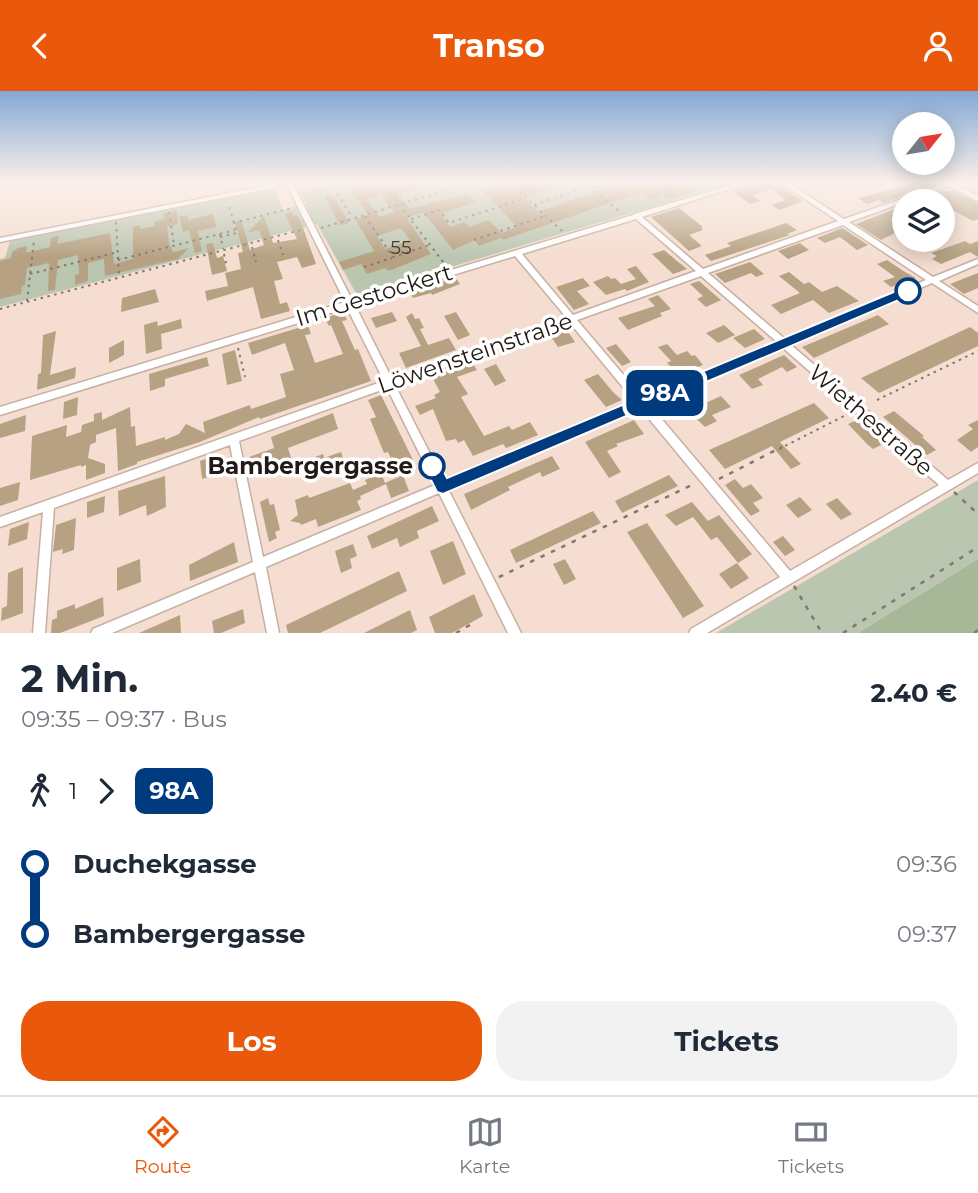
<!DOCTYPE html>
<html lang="de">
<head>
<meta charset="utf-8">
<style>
  :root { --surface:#fff; --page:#f2f2f3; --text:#1f2937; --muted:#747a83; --line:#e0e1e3; --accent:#ea580c }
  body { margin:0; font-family:Montserrat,sans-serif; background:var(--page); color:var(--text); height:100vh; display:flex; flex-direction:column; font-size:26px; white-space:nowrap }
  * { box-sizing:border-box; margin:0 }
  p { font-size:23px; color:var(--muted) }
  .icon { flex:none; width:38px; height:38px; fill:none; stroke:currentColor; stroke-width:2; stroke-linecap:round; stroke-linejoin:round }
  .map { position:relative; height:542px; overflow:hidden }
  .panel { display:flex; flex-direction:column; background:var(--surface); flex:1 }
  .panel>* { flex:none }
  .badge { padding:0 14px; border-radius:10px; font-size:24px; line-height:46px }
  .needle { width:46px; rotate:60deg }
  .tools { position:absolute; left:892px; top:21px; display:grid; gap:14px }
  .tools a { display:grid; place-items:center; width:63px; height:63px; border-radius:50%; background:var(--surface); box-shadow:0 4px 18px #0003; font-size:35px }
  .map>.badge { position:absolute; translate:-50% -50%; box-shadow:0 0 0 4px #fff }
  .legs { display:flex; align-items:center; gap:10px; height:77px; padding:0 21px; font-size:23px }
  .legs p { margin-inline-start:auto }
  .head { display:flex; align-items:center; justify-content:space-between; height:119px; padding:0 21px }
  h1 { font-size:38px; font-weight:700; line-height:52px }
  .cta { display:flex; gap:14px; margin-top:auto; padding:14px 21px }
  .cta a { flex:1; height:80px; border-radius:28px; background:var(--accent); color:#fff; font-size:28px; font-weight:700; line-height:80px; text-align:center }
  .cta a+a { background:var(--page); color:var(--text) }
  ul { padding:0 21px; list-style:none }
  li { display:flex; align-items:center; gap:24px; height:70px; font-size:26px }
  li i { display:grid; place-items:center; width:10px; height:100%; margin:0 9px; background:currentColor }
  li i::after { content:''; width:18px; height:18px; margin:-9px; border:5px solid; border-radius:50%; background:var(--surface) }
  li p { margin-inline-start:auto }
  li:first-child i { background:linear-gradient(#0000 50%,currentColor 0) }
  li:last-child i { background:linear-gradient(currentColor 50%,#0000 0) }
  header { display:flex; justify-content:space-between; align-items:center; height:91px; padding:0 21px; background:var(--accent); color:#fff; font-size:32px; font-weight:700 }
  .tab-bar { display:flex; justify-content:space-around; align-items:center; height:98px; border-top:2px solid var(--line); background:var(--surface); font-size:19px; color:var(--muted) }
  .tab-bar a { display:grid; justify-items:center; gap:4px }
  .tab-bar .current { color:var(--accent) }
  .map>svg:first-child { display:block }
  .green { fill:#bbc6b1 }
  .forest { fill:#a7b898 }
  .building { fill:#b6a283; fill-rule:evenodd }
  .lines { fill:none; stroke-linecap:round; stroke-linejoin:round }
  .minor-casing { stroke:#c5b0a3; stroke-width:3 }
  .path-far1 { stroke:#85766e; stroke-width:2; stroke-dasharray:2.5 4.5; stroke-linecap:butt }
  .path { stroke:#85766e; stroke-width:2.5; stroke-dasharray:4.5 7; stroke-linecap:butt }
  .minor { fill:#fff; fill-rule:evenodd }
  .line-1 { fill:#003b80; stroke:#fff; stroke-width:2 }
  .stop-1-dot { fill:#fff; stroke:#003b80; stroke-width:3.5 }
  .labels { text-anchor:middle; stroke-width:7; stroke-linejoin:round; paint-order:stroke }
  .number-label { font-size:19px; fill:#473c31 }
  .street-label { font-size:23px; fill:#221a16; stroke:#fff }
  .stop-label { font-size:23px; font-weight:bold; fill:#221a16; stroke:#fff; text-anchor:end }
</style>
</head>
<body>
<header><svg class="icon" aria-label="back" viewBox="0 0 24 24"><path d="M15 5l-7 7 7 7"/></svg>Transo<svg class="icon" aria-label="person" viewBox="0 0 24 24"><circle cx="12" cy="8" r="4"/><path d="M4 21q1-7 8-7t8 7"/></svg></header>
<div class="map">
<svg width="978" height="542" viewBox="0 0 978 542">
  <rect width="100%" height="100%" fill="#f5ded1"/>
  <!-- green -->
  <g class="green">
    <path d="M 339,91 L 735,91 L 357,204 L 317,133 L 0,216 L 0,168 L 5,167 L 10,150 L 274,97 L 283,119 L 307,113 L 301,102 Z"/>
    <path d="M 978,389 L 978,468 L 858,542 L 716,542 Z"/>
  </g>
  <!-- forest -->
  <path class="forest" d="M 978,468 L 978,542 L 858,542 Z"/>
  <!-- building -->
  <g class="building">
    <path d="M 400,91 L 433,91 L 398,103 L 410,118 L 468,103 L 475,111 L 441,123 L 450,136 L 465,131 L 469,136 L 489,129 L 501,142 L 517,136 L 482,99 L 509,91 L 572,91 L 524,107 L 538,121 L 608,97 L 610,99 L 636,91 L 686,91 L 698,99 L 668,108 L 663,104 L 652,109 L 642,101 L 503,149 L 501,147 L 479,155 L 475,149 L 453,159 L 424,122 L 421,122 L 407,127 L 431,163 L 389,180 L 385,177 L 367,183 L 361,173 L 343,179 L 339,171 L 374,160 L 355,128 L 368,124 L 348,95 L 357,93 L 360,98 L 378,92 L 383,95 ZM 381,104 L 394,121 L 380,126 L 366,109 ZM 401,137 L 410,149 L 385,158 L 377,145 Z"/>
    <path d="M 761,91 L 771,91 L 779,96 L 753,104 L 760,110 L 750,113 L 732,100 Z"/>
    <path d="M 919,91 L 934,94 L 909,103 L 905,100 L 905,104 L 883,112 L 879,109 L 867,113 L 858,107 Z"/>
    <path d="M 782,96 L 803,110 L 779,119 L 772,114 L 785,109 L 772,99 Z"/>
    <path d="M 944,100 L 955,100 L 978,112 L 978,128 L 973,130 L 943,114 L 943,110 L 919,109 Z"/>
    <path d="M 331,103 L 341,118 L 349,132 L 340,134 L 324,105 Z"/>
    <path d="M 905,114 L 905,129 L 896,132 L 905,137 L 881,149 L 856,133 Z"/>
    <path d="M 679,117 L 703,136 L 701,137 L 703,139 L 689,144 L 702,155 L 689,160 L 651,126 Z"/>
    <path d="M 177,119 L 178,133 L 167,136 L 169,152 L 173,161 L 189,157 L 178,168 L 105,185 L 104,168 L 88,172 L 88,190 L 75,194 L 75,184 L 79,183 L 78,164 L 58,169 L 55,199 L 48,200 L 49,172 L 27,177 L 25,194 L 22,195 L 21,203 L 0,208 L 0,170 L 11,167 L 12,161 L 18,157 L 27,155 L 26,161 L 30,161 L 50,156 L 51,147 L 59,145 L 57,153 L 110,142 L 114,173 L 133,168 L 133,136 L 140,134 L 140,138 L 155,135 L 154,131 L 164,128 L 163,122 Z"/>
    <path d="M 292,121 L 294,125 L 297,124 L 302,134 L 316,173 L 302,177 L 297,166 L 277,171 L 283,188 L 274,190 L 280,213 L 287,211 L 290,220 L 261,228 L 253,196 L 207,210 L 205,200 L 228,195 L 225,182 L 241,178 L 238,162 L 243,161 L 235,131 L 241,129 L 250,159 L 264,154 L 259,139 L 247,142 L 264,125 L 273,152 L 297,148 L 285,123 Z"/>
    <path d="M 213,123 L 216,136 L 198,140 L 202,160 L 195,162 L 189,139 L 183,141 L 179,126 L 188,124 L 188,129 Z"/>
    <path d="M 786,132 L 797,139 L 787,143 L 790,144 L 711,170 L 705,164 L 731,155 L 727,152 Z"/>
    <path d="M 842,137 L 844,138 L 868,154 L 857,159 L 840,146 L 825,152 L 817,147 Z"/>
    <path d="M 965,150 L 970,153 L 978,150 L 978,166 L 970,161 L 941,173 L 932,168 L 937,165 L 931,162 Z"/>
    <path d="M 213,152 L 217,167 L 223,165 L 227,180 L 212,184 L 206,153 Z"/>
    <path d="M 800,152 L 809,159 L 788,168 L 778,160 Z"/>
    <path d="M 664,159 L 677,170 L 687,178 L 673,183 L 652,163 Z"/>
    <path d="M 887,169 L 905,181 L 916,187 L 891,196 L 883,190 L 895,186 L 877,173 Z"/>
    <path d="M 750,171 L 764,183 L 756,186 L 751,182 L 725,192 L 715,183 Z"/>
    <path d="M 636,175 L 649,191 L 627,200 L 625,198 L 606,204 L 593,191 L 608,185 L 611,188 L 615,187 L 621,193 L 636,188 L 627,178 Z"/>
    <path d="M 789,181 L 804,193 L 809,191 L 822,201 L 837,195 L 859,210 L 829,222 L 813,209 L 781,223 L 771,214 L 800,202 L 779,185 Z"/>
    <path d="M 978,182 L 978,197 L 964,203 L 950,193 Z"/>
    <path d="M 455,186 L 460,193 L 432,204 L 431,202 L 413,207 L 409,200 Z"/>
    <path d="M 583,187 L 590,195 L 577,200 L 589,213 L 574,219 L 556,196 Z"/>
    <path d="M 699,190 L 707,197 L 721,209 L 706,216 L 697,208 L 703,205 L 690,193 Z"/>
    <path d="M 155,198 L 159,211 L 121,221 L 122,207 Z"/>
    <path d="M 658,204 L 671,218 L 660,222 L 662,225 L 628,239 L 618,227 L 655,215 L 648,208 Z"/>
    <path d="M 343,221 L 347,229 L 342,230 L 355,259 L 358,258 L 371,290 L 260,328 L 259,326 L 200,351 L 137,371 L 137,373 L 118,380 L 116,337 L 96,344 L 96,351 L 90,354 L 88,367 L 105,373 L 105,382 L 86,389 L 86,374 L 81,376 L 81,374 L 30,389 L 32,345 L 67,334 L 66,346 L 81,341 L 82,334 L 94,330 L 94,323 L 102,321 L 102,329 L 130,316 L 131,336 L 135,335 L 136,355 L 165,346 L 165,349 L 179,343 L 186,333 L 205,342 L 203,331 L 250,314 L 251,318 L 286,306 L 280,283 L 294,279 L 285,252 L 252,264 L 248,252 L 308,234 L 311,243 L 305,244 L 315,272 L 343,263 L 331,234 L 329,235 L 325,227 Z"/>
    <path d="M 392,221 L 397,230 L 376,237 L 371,227 Z"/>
    <path d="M 456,221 L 470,244 L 458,249 L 444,225 Z"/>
    <path d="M 412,222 L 415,228 L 419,227 L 424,237 L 420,238 L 428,254 L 449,247 L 456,259 L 406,277 L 399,262 L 421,255 L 406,226 Z"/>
    <path d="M 878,224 L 889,233 L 814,267 L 802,256 Z"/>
    <path d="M 181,228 L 182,237 L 161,243 L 162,258 L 146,263 L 144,234 L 157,230 L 158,235 Z"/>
    <path d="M 724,234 L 735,244 L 718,252 L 706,242 Z"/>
    <path d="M 970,236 L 978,242 L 978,255 L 879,302 L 861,287 Z"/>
    <path d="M 566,238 L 575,251 L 558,256 L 549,243 Z"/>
    <path d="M 754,238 L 765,248 L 745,257 L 733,247 Z"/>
    <path d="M 56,240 L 50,284 L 76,276 L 75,287 L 37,299 L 38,283 L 41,282 L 43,244 Z"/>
    <path d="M 124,249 L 124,264 L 109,272 L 109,257 Z"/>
    <path d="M 616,253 L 631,271 L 622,275 L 606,257 Z"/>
    <path d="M 667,253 L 677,264 L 687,260 L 692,265 L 695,264 L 703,274 L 676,286 L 669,277 L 671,276 L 667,272 L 671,270 L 658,256 Z"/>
    <path d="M 235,259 L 242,290 L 227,294 L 222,263 Z"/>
    <path d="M 784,264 L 797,276 L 787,281 L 782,276 L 758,288 L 763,294 L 752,298 L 739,284 Z"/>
    <path d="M 207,266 L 209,275 L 165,288 L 165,295 L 150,300 L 149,283 Z"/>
    <path d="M 472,271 L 477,279 L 457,286 L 468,303 L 461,306 L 484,345 L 509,335 L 512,339 L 530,331 L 538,344 L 506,357 L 503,353 L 473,365 L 464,349 L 458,352 L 456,348 L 446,350 L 433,318 L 420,324 L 415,315 L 436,307 L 434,304 L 440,301 L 432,286 Z"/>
    <path d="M 496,273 L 506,290 L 495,295 L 484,278 Z"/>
    <path d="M 598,283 L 613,301 L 622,309 L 606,316 L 584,289 Z"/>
    <path d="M 381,304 L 413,369 L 395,377 L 388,361 L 384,362 L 370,328 L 376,326 L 368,309 Z"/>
    <path d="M 721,305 L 731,316 L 712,324 L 717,330 L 705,336 L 688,320 Z"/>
    <path d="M 78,306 L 77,324 L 63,328 L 64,311 Z"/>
    <path d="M 814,312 L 829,327 L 780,351 L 801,373 L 791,378 L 772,355 L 725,378 L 709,359 Z"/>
    <path d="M 894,320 L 924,345 L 922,346 L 936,359 L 927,364 L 883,326 Z"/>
    <path d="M 333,322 L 338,338 L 288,357 L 291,367 L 270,375 L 271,380 L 260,384 L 259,376 L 251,379 L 249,366 L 274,357 L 271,346 Z"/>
    <path d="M 26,324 L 25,340 L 0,347 L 0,333 Z"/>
    <path d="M 634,329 L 644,343 L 616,353 L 618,355 L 607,360 L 621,381 L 609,387 L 585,351 Z"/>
    <path d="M 857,329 L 877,347 L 883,353 L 873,358 L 867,353 L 848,333 Z"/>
    <path d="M 978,329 L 978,356 L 971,361 L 957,349 L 973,338 L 968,334 Z"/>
    <path d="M 341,361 L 343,367 L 338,369 L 341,377 L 329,382 L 327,373 L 318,377 L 315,366 L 323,363 L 324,367 Z"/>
    <path d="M 217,364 L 220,382 L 202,388 L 200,370 Z"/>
    <path d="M 552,365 L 560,378 L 542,386 L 540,381 L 508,396 L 510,399 L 471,419 L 464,403 Z"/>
    <path d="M 381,382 L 385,392 L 403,384 L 409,400 L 391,407 L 386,393 L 360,405 L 361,408 L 357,410 L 361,419 L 318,436 L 316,428 L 301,434 L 300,432 L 290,430 L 298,424 L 295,409 L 308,404 L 309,407 L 350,392 L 353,399 L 367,393 L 365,389 Z"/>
    <path d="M 669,384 L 678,395 L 622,422 L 615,410 Z"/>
    <path d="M 165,385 L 166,416 L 147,425 L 146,414 L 119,425 L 118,400 Z"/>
    <path d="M 735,388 L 743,397 L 751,393 L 763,407 L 753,412 L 760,420 L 751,425 L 725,394 Z"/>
    <path d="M 20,391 L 18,409 L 0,415 L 0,397 Z"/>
    <path d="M 105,405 L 104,421 L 87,427 L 87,411 Z"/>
    <path d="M 800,406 L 812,419 L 798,427 L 786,414 Z"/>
    <path d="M 268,407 L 270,414 L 274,413 L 280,439 L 275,441 L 277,447 L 269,451 L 260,411 Z"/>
    <path d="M 837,407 L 852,423 L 841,429 L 826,413 Z"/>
    <path d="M 692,411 L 708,430 L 719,424 L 752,463 L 738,472 L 717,446 L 711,449 L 693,426 L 676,435 L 665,424 Z"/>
    <path d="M 432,415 L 439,430 L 417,440 L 419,447 L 400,456 L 397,447 L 372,458 L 367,445 Z"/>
    <path d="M 593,420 L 601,432 L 516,472 L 510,459 Z"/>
    <path d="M 76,427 L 74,459 L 62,463 L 63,458 L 53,461 L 56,434 Z"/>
    <path d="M 29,431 L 27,448 L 8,455 L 10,438 Z"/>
    <path d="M 647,432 L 704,515 L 683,527 L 627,441 Z"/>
    <path d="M 783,445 L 795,459 L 785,465 L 773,451 Z"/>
    <path d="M 453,450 L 466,483 L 443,494 L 430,460 Z"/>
    <path d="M 234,451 L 238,471 L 190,490 L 189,474 Z"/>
    <path d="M 353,453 L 357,465 L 350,468 L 352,477 L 341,482 L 335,460 Z"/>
    <path d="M 140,468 L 141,491 L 117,500 L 117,477 Z"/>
    <path d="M 565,468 L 576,488 L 564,494 L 553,473 Z"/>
    <path d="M 737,472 L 749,487 L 731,498 L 719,483 Z"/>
    <path d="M 23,476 L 23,522 L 1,530 L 2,517 L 7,515 L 8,482 Z"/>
    <path d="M 399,480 L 407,500 L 320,542 L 288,542 L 286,534 Z"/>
    <path d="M 474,503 L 483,525 L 452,542 L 435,542 L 429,526 Z"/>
    <path d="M 103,506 L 104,525 L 60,542 L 51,542 L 52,529 L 57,527 L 57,520 L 75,513 L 75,518 Z"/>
    <path d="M 243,518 L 245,532 L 221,542 L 214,542 L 212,530 Z"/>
    <path d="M 410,519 L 417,539 L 411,542 L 364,542 Z"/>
    <path d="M 180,524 L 181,542 L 139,542 Z"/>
  </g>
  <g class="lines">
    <!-- minor casing -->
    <g class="minor-casing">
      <path id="minor" d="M 286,91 L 296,91 L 293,93 L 352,209 L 633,124 L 634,123 L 743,91 L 751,91 L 642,126 L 703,178 L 838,130 L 781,92 L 780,91 L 787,91 L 844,128 L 945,93 L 944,91 L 951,91 L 978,105 L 978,110 L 950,95 L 849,131 L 933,186 L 978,168 L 978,173 L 939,190 L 978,215 L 978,222 L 932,192 L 790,253 L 948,389 L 978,372 L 978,382 L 707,542 L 689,542 L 691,538 L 780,486 L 640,317 L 448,398 L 521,542 L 508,542 L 439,402 L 266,476 L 279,542 L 267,542 L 255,481 L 112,542 L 91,542 L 93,538 L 253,471 L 230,354 L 54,417 L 45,542 L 33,542 L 43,421 L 0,436 L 0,426 L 384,290 L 347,217 L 0,324 L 0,316 L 345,211 L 287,94 L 0,151 L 0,147 ZM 636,128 L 696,180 L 573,224 L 522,163 ZM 843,134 L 926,189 L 785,248 L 708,182 ZM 515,165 L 566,226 L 392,288 L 355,214 ZM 701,185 L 777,251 L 643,307 L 577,229 ZM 570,232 L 635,311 L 444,390 L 395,294 ZM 782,256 L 939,394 L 790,480 L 649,313 ZM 387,297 L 435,394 L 263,466 L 239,350 Z"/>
    </g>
    <!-- path-far1 -->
    <g class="path-far1">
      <path d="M 330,91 L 352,126"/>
      <path d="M 382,91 L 447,176"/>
      <path d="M 509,91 L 562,140"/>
      <path d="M 584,91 L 620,121"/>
      <path d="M 657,91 L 672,102"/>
      <path d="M 593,97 L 612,91"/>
      <path d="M 522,101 L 555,91"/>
      <path d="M 534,114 L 589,95"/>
      <path d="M 169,121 L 174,154"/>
      <path d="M 365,125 L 393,166 L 430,154"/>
      <path d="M 411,128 L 439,119 L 449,132 L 526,107"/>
      <path d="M 116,131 L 119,185"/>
      <path d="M 233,132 L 293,117"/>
      <path d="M 321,137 L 474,91"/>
      <path d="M 220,143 L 223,158"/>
      <path d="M 220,146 L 237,142 L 228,112"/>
      <path d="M 278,149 L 283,164"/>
      <path d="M 474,149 L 545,125"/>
      <path d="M 252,156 L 256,171"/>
      <path d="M 224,163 L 227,177"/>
      <path d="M 118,169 L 235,139"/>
      <path d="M 364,176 L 392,167"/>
      <path d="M 30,183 L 118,161"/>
      <path d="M 27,210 L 34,149"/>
      <path d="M 0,218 L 304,138"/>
      <path d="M 238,257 L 245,286"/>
      <path d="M 877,309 L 978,260"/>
      <path d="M 779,358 L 848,323"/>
    </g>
    <!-- path -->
    <g class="path">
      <path d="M 719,388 L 782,356"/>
      <path d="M 954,401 L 978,423"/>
      <path d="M 499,486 L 696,392"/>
      <path d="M 794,495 L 822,542"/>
      <path d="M 456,542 L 475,531"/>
      <path d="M 843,542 L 978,456"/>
      <path d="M 974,542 L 978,539"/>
    </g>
    <!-- minor -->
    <use href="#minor" class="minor"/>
  </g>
  <!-- sky -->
  <linearGradient id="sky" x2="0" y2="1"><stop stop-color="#83a9d5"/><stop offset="0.55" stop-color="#faf0ea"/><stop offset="1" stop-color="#faf0ea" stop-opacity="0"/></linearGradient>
  <rect width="978" height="166" fill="url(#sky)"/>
  <!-- line-1 -->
  <path class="line-1" d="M 908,195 L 915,200 L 913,203 L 443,403 L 437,401 L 424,375 L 427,370 L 432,367 L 438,370 L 447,387 Z"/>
  <!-- markers -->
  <g class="stop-1-dot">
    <circle cx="908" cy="200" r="12"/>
    <circle cx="432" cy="375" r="12"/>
  </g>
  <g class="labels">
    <!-- number labels -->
    <g class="number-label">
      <text x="401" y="163">55</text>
    </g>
    <!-- street labels -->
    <g class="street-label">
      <text transform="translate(374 204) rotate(-17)" y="8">Im Gestockert</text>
      <text transform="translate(475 262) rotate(-19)" y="8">Löwensteinstraße</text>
      <text transform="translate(871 329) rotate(41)" y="8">Wiethestraße</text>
    </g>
    <!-- stop labels -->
    <g class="stop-label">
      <text x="413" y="383">Bambergergasse</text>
    </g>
  </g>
</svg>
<div class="tools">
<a><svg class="needle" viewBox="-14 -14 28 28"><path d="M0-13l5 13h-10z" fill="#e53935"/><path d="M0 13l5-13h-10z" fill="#747a83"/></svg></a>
<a><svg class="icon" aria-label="layers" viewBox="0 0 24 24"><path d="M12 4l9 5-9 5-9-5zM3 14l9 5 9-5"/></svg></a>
</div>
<b class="badge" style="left:665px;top:302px;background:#003b80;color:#fff">98A</b>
</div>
<section class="panel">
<div class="head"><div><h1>2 Min.</h1><p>09:35 – 09:37 · Bus</p></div><b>2.40 €</b></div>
<div class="legs"><svg class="icon" aria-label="walk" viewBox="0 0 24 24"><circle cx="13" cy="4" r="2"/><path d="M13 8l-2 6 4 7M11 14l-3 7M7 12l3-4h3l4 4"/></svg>1<svg class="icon" aria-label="forward" viewBox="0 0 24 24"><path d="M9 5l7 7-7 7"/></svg><b class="badge" style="background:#003b80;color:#fff">98A</b></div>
<ul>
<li><i style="color:#003b80"></i><b>Duchekgasse</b><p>09:36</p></li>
<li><i style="color:#003b80"></i><b>Bambergergasse</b><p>09:37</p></li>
</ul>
<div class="cta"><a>Los</a><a>Tickets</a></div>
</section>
<nav class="tab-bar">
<a class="current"><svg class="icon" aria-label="directions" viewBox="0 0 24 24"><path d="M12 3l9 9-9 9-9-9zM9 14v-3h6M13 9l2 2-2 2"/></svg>Route</a>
<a><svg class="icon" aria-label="map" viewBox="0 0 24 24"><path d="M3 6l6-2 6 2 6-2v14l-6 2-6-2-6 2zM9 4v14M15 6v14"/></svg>Karte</a>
<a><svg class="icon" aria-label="tickets" viewBox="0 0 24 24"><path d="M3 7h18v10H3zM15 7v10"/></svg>Tickets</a>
</nav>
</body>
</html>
